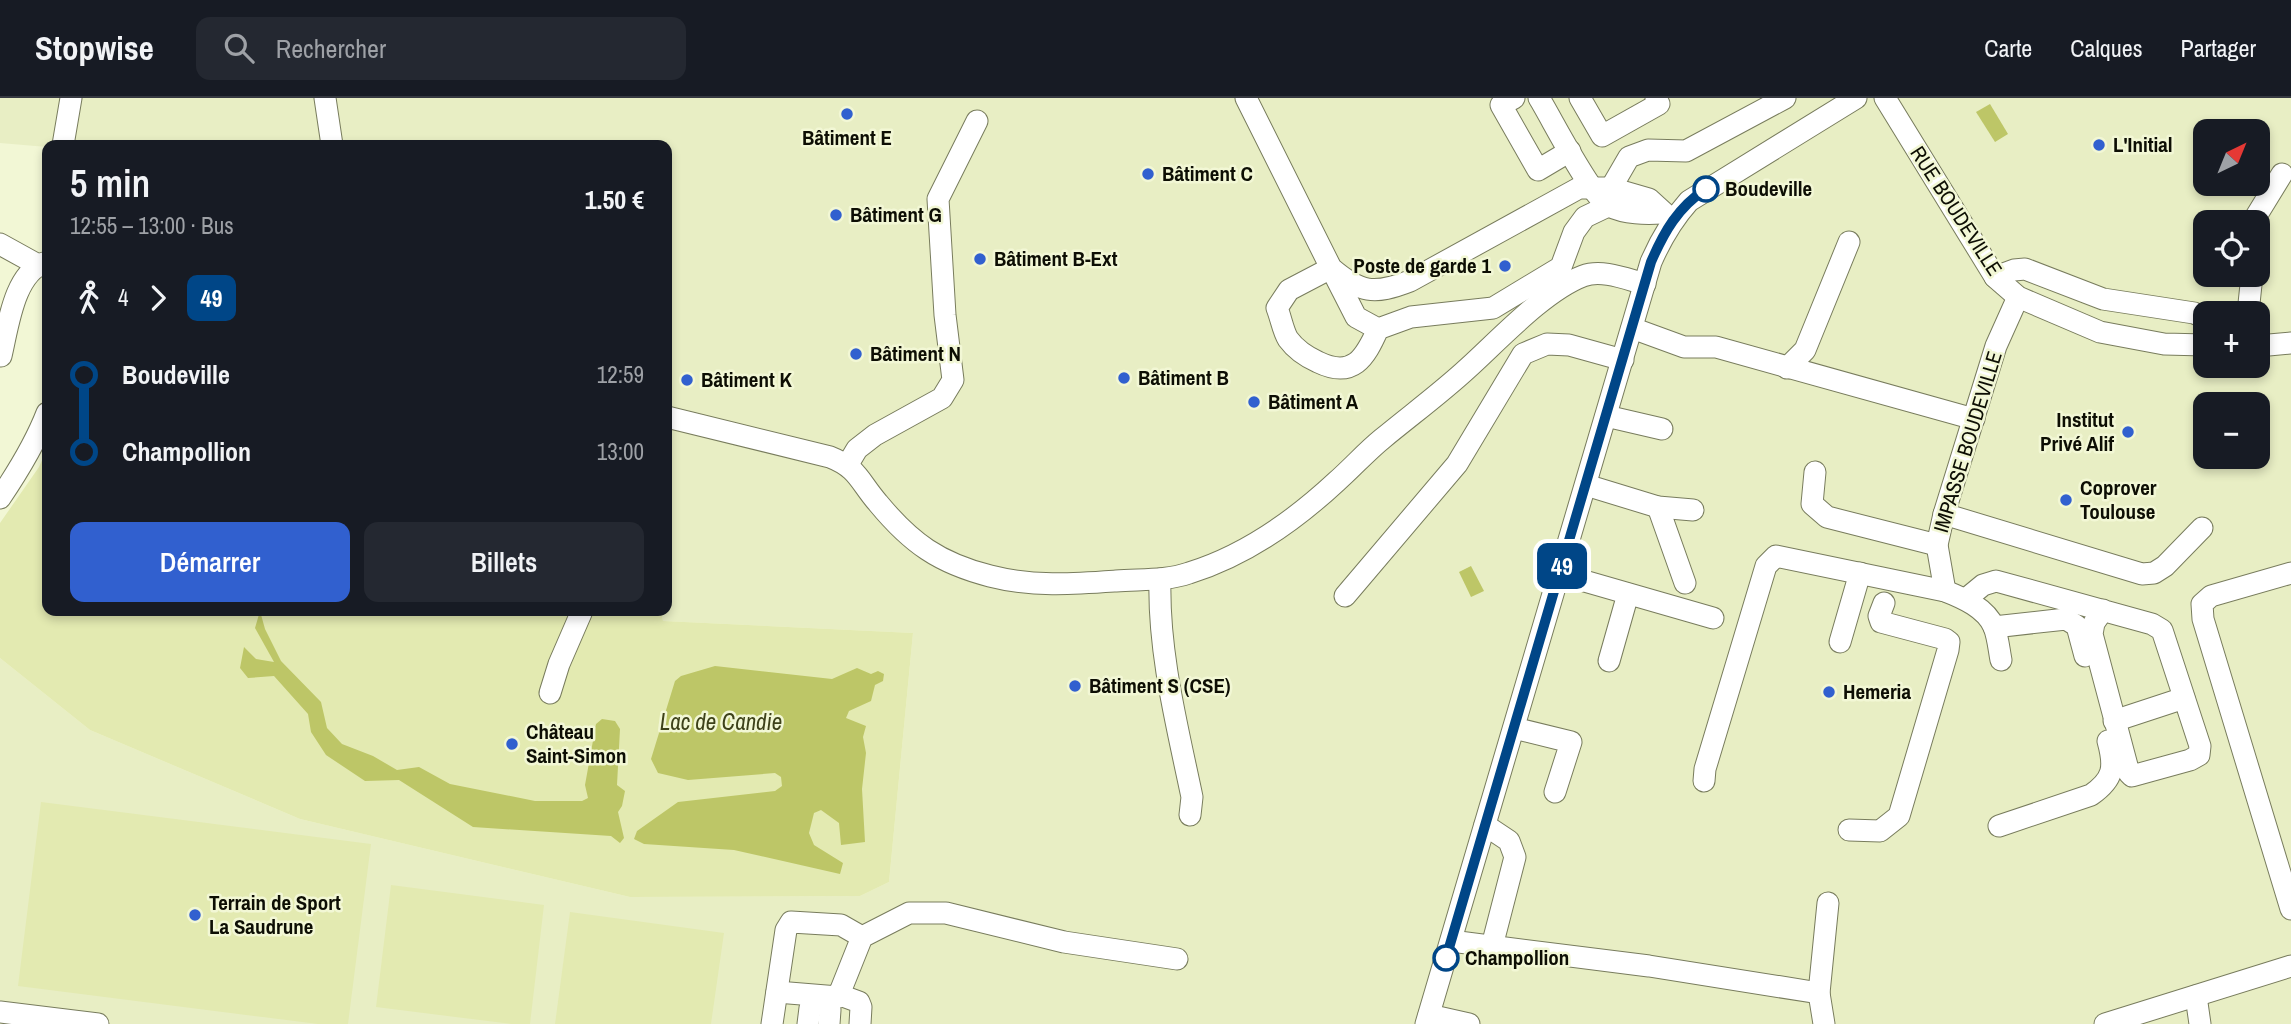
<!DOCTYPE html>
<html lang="fr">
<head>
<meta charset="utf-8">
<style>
  :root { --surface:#171b24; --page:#242831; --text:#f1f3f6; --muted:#9ea1a6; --line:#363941; --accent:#3160cf }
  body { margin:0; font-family:"Archivo Narrow",sans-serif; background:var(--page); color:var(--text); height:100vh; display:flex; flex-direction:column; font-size:26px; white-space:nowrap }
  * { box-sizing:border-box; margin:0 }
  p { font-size:23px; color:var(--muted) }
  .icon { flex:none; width:38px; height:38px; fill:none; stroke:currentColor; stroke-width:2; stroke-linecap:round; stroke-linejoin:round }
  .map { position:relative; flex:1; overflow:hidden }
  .side { position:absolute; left:42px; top:42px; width:630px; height:476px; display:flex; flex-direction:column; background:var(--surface); border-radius:14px; box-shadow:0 4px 10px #0003 }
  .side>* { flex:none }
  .badge { padding:0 14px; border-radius:10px; font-size:24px; line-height:46px }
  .needle { width:46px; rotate:43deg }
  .tools { position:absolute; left:2193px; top:21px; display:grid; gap:14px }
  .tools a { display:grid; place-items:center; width:77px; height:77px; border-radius:14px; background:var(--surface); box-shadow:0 4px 10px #0003; font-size:35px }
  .map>.badge { position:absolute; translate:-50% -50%; box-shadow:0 0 0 4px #fff }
  .legs { display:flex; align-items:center; gap:10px; height:77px; padding:0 28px; font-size:23px }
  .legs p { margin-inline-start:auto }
  .summary { display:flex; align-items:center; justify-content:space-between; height:119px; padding:0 28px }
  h1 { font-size:38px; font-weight:600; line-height:52px }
  .action { display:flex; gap:14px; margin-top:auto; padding:14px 28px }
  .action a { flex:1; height:80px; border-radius:14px; background:var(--accent); color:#fff; font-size:28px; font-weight:600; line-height:80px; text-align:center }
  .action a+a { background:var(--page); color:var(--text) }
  ul { padding:0 28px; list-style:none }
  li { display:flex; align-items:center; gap:24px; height:77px; font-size:26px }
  li i { display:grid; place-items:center; width:10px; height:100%; margin:0 9px; background:currentColor }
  li i::after { content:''; width:18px; height:18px; margin:-9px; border:5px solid; border-radius:50%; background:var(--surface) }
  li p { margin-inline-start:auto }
  li:first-child i { background:linear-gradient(#0000 50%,currentColor 0) }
  li:last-child i { background:linear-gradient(currentColor 50%,#0000 0) }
  header { display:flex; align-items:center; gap:42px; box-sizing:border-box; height:98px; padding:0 35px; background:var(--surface); border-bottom:2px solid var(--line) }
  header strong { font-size:33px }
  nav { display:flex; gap:38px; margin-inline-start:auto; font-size:24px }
  .search { width:490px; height:63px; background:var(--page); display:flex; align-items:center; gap:18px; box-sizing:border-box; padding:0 24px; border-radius:14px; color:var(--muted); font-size:26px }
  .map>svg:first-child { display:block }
  .built { fill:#e8eec4; fill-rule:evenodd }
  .green { fill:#e3eab1 }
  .water { fill:#bdc667 }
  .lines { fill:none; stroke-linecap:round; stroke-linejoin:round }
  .minor-casing { stroke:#787c5d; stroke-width:23 }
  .minor { stroke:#fff; stroke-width:21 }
  .line-1-casing { stroke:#fff; stroke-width:16 }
  .line-1 { stroke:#004687; stroke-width:10 }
  .poi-dot { fill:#3160cf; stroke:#f2f7d5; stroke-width:2.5 }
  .stop-1-dot { fill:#fff; stroke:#004687; stroke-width:3.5 }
  .labels { text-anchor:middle; stroke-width:5; stroke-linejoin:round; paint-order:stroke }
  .poi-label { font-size:21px; font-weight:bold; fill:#0d0e04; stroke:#f2f7d5; text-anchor:start }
  .stop-label { font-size:21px; font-weight:bold; fill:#0d0e04; stroke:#f2f7d5; text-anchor:start }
  .street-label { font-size:21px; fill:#0d0e04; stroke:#f2f7d5 }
  .water-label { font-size:23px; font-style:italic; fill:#3d4119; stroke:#f2f7d5 }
</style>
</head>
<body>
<header>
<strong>Stopwise</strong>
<div class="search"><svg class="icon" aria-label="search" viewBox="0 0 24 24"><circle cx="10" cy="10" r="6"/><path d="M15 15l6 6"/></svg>Rechercher</div>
<nav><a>Carte</a><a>Calques</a><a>Partager</a></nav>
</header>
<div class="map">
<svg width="2291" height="926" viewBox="0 0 2291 926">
  <rect width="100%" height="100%" fill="#f2f7d5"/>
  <!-- built -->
  <path class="built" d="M 0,0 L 2291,0 L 2291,926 L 0,926 L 0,560 L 90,632 L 300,721 L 630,799 L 860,798 L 889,784 L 913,535 L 663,523 L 661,513 L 667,513 L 667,47 L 47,49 L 0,45 ZM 2205,33 L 2258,33 L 2258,86 L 2205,86 ZM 2205,124 L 2258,124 L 2258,177 L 2205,177 ZM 2205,215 L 2258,215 L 2258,268 L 2205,268 ZM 2205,306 L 2258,306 L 2258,359 L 2205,359 Z"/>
  <!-- green -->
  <g class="green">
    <path d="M 47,351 L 47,513 L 661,513 L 663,523 L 913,535 L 889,784 L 860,798 L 630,799 L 300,721 L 90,632 L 0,560 L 0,425 L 39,369 Z"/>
    <path d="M 41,704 L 371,746 L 348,926 L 318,926 L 18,888 Z"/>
    <path d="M 391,787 L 544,807 L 530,926 L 511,926 L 376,909 Z"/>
    <path d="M 570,814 L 724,835 L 711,926 L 555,926 Z"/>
  </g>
  <!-- water -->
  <g class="water">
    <path d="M 1990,6 L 2008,36 L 1995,44 L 1976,14 Z"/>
    <path d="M 1471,468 L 1484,493 L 1471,499 L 1459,474 Z"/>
    <path d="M 260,513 L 265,531 L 281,563 L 321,604 L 327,630 L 342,646 L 373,658 L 397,672 L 419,669 L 450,686 L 535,703 L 582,703 L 588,700 L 585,687 L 596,626 L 602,621 L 615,623 L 620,631 L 617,687 L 625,693 L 622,708 L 618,714 L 624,740 L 620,745 L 611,738 L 473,729 L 399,682 L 365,683 L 326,657 L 311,634 L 308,616 L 274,578 L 248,580 L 240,570 L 244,549 L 256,561 L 274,564 L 255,530 Z"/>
    <path d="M 715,568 L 832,581 L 857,570 L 871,576 L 878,573 L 884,576 L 883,583 L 875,587 L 871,603 L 849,613 L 846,620 L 866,628 L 863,639 L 866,655 L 862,691 L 865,744 L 841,747 L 839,725 L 821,712 L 814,715 L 809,735 L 814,747 L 843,765 L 840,776 L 734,752 L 644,746 L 634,741 L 637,733 L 678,704 L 775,693 L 782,688 L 781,679 L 775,675 L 688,682 L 658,675 L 651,661 L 675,583 L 681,578 Z"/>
  </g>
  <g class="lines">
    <!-- minor casing -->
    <g class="minor-casing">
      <g id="minor">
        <path d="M 325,0 L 332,47"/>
        <path d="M 1246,0 L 1331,170 C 1360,195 1374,197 1410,183 L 1579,90 L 1611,90 L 1649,101 L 1672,122"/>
        <path d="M 1514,0 L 1501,7 L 1538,72 L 1570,53"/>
        <path d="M 1539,0 C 1552,21 1591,99 1609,108 C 1626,116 1645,116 1663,115"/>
        <path d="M 1580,0 L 1602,38 L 1659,6 L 1656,0"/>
        <path d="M 1885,0 L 1995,179 L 2018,199 L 2100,234 L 2164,246 L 2205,247"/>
        <path d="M 63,47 L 71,0"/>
        <path d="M 1611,90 L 1629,59 L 1648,52 L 1686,53 L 1785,0"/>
        <path d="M 2255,124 L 2255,120 L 2282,76"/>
        <path d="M 0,146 L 38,167"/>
        <path d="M 1995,179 L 2014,172 L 2025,171 L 2103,201 L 2194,215 L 2205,220"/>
        <path d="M 2248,215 L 2252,177"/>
        <path d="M 1632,230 L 1684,249 L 1716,249 L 1974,321"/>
        <path d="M 1378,231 C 1365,260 1353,281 1318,264 C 1307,259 1296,252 1288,241 C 1283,233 1281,220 1277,210 L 1289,192 L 1331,170 L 1356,219 L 1378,231 L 1411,219 L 1493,210 L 1561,169 L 1574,134 L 1585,119 L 1608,108"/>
        <path d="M 2258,248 L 2291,245"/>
        <path d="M 1,258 C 8,229 14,173 47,164"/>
        <path d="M 1787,270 L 1805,252 L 1849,144"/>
        <path d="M 1606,318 L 1662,331"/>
        <path d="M 667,319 L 830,359 C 858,370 859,383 878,405 C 911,445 939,465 990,478 C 1033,489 1073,486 1116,483 C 1140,481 1166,483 1189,475 C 1244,458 1294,423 1336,384 C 1352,370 1366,354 1382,341 C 1411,317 1441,295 1468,270 C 1499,242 1544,193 1583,178 C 1602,171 1626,181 1645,186"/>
        <path d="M 848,366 L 857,351 L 875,337 L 942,300 L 953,282 L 945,217 L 938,101 L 977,23"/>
        <path d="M 1815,374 L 1812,406 L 1827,419 L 1937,447"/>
        <path d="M 1586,387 L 1658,409 L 1693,412"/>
        <path d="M 0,400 C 19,372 35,346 47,315"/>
        <path d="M 1658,409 L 1685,485"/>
        <path d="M 1944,416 L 2142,476 L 2154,475 L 2165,468 L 2202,430"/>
        <path d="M 2291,475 L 2211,498 L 2202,506 L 2203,521 L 2291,811"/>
        <path d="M 1560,476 L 1713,520"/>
        <path d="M 1160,481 C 1158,554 1177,627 1192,699 L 1190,717"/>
        <path d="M 1945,493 L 1937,447 L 1944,416 L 1996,248 L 2018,199"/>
        <path d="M 1345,498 L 1457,366 L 1523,256 L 1547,246 L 1569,247 L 1623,262"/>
        <path d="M 1966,501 L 1983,487 L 1996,483 L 2152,526 L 2162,532 L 2200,648 L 2199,657 L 2190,662 L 2132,678 L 2129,675 L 2092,536 L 2094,525 L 2103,512"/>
        <path d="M 1994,529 L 2066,521 L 2077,528 L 2085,558"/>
        <path d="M 1840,544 L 1860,475"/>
        <path d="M 1609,563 L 1628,496"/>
        <path d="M 550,595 L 559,566 L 582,513"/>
        <path d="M 2114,623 L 2184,600"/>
        <path d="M 1514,630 L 1571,644 L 1555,694"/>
        <path d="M 1704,683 L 1705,671 L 1766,468 L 1776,458 L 1945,493 C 1963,500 1986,510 1994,529 C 1998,539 1999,552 2001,562"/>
        <path d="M 1485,727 L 1509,743 L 1515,759 L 1492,848"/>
        <path d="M 1999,728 L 2091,697 C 2114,681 2115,669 2108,643"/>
        <path d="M 1849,732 L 1880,733 L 1899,718 L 1948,552 L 1949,544 L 1945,541 L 1881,524 L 1879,518 L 1884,505"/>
        <path d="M 1451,843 L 1649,868 L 1819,895"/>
        <path d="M 777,894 L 838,899 L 862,839 L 909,815 L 946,815 L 1064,844 L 1177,861"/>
        <path d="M 840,897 L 859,904 L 861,909 L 860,926"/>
        <path d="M 2196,898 L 2200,926"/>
        <path d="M 821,904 L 830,912 L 829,926"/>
        <path d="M 0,914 L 98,926"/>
        <path d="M 1429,917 L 1469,926"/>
        <path d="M 772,926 L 786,832 L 791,824 L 841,827 L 862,839"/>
        <path d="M 808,926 L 810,910 L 821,904"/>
        <path d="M 1426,926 L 1651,164 C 1661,141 1672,122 1689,103 L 1856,0"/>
        <path d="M 1824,926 L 1819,895 L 1828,805"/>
        <path d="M 2105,926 L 2291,868"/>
      </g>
    </g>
    <!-- minor -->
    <use href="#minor" class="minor"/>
  </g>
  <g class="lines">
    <!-- line-1 casing -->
    <g class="line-1-casing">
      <path id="line-1" d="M 1446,860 L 1651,164 C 1664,134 1678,109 1706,91"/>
    </g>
    <!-- line-1 -->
    <use href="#line-1" class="line-1"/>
  </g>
  <!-- markers -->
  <g class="poi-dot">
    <circle cx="847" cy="16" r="7"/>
    <circle cx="2099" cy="47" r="7"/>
    <circle cx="1148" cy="76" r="7"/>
    <circle cx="836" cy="117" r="7"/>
    <circle cx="980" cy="161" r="7"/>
    <circle cx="1505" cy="168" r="7"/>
    <circle cx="856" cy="256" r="7"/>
    <circle cx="1124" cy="280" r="7"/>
    <circle cx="687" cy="282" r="7"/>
    <circle cx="1254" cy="304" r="7"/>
    <circle cx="2128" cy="334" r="7"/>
    <circle cx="2066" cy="402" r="7"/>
    <circle cx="1075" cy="588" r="7"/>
    <circle cx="1829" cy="594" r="7"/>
    <circle cx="512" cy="646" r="7"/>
    <circle cx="195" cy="817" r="7"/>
  </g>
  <g class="stop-1-dot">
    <circle cx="1706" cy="91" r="12"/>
    <circle cx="1446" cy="860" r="12"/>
  </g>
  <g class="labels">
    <!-- poi labels -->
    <g class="poi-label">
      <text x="847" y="47" text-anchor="middle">Bâtiment E</text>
      <text x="2113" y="54">L'Initial</text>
      <text x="1162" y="83">Bâtiment C</text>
      <text x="850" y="124">Bâtiment G</text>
      <text x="994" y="168">Bâtiment B-Ext</text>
      <text x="1491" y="175" text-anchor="end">Poste de garde 1</text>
      <text x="870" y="263">Bâtiment N</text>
      <text x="1138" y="287">Bâtiment B</text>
      <text x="701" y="289">Bâtiment K</text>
      <text x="1268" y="311">Bâtiment A</text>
      <text x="2114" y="329" text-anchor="end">Institut<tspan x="2114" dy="24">Privé Alif</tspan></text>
      <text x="2080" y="397">Coprover<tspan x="2080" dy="24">Toulouse</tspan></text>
      <text x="1089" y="595">Bâtiment S (CSE)</text>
      <text x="1843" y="601">Hemeria</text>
      <text x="526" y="641">Château<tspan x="526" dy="24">Saint-Simon</tspan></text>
      <text x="209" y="812">Terrain de Sport<tspan x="209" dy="24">La Saudrune</tspan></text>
    </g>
    <!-- stop labels -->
    <g class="stop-label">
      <text x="1725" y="98">Boudeville</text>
      <text x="1465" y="867">Champollion</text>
    </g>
    <!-- street labels -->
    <g class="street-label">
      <text transform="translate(1956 113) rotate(57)" y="7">RUE BOUDEVILLE</text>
      <text transform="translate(1968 344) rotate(-73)" y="7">IMPASSE BOUDEVILLE</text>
    </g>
    <!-- water labels -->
    <g class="water-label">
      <text x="721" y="632">Lac de Candie</text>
    </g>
  </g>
</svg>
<div class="tools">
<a><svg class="needle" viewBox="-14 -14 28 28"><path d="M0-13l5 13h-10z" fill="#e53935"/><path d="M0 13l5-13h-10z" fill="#9ea1a6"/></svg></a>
<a><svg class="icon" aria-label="locate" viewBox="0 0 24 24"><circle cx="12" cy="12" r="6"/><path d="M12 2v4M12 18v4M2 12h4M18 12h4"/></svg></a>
<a>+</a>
<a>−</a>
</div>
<b class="badge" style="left:1562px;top:468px;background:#004687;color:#fff">49</b>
<section class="side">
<div class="summary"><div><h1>5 min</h1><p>12:55 – 13:00 · Bus</p></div><b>1.50 €</b></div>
<div class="legs"><svg class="icon" aria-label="walk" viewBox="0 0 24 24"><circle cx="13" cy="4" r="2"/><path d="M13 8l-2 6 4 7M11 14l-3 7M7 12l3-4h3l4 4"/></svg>4<svg class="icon" aria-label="forward" viewBox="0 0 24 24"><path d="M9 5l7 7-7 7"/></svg><b class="badge" style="background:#004687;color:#fff">49</b></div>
<ul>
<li><i style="color:#004687"></i><b>Boudeville</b><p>12:59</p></li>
<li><i style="color:#004687"></i><b>Champollion</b><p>13:00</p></li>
</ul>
<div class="action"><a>Démarrer</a><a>Billets</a></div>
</section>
</div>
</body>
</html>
